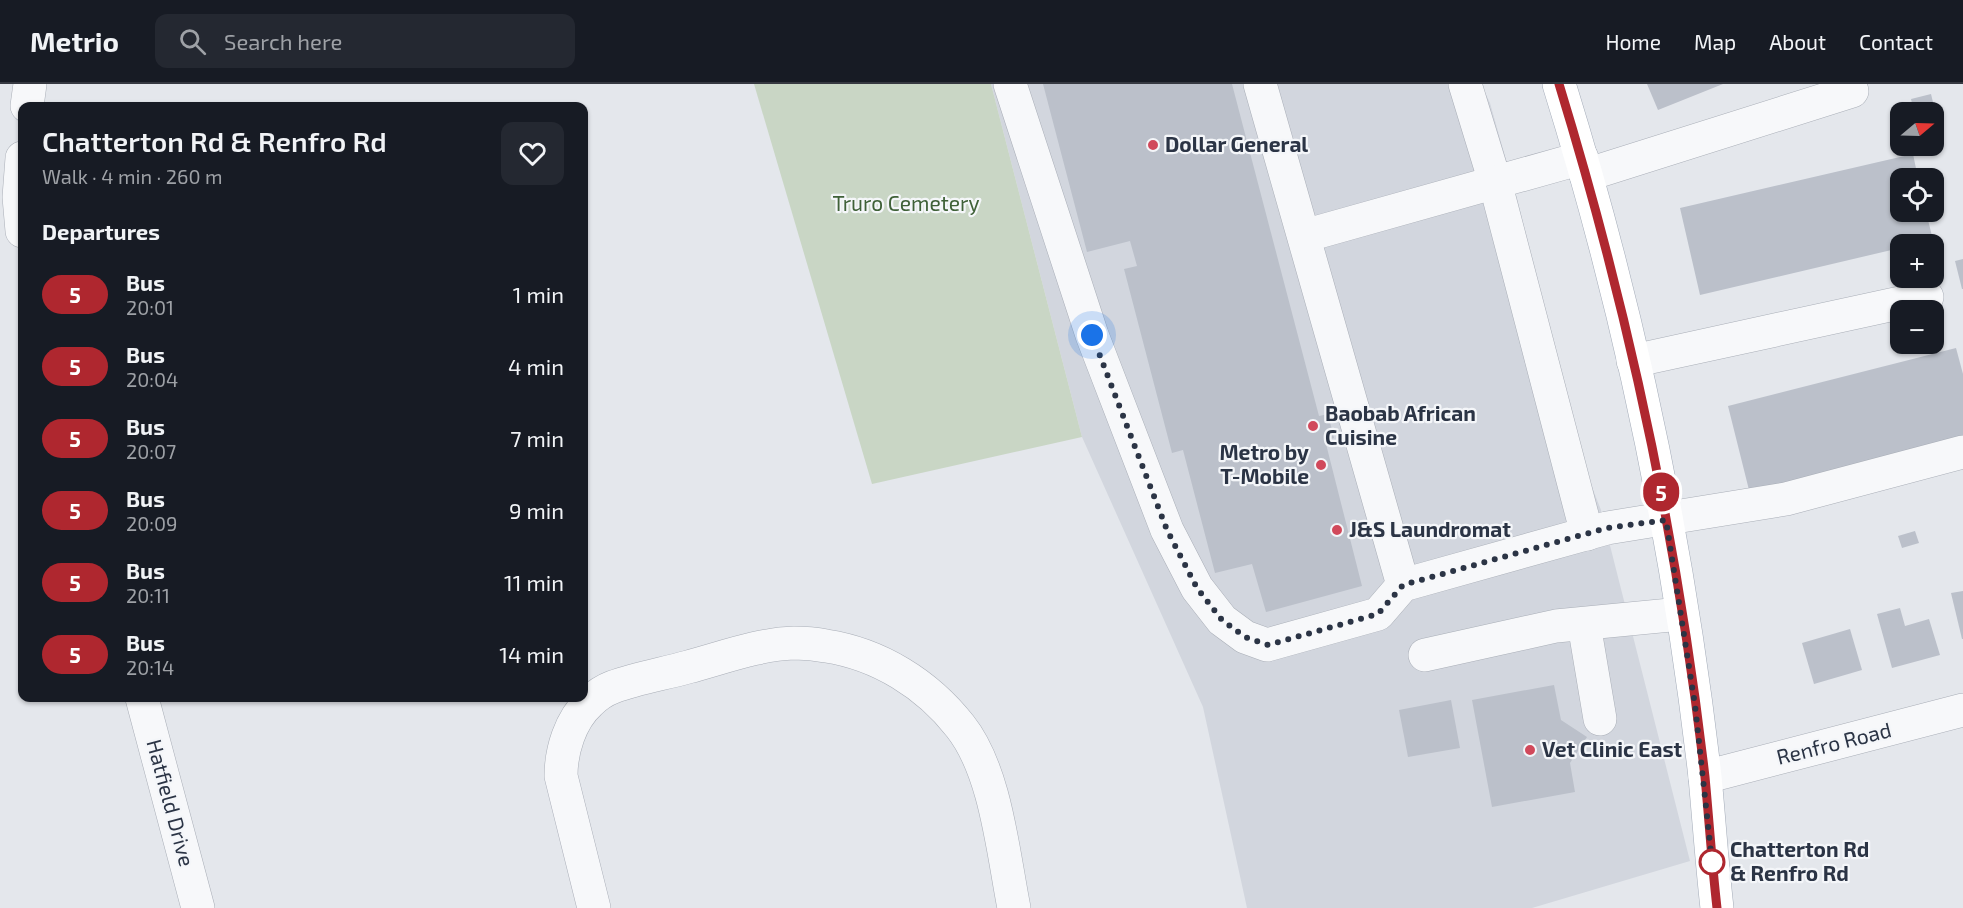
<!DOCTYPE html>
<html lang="en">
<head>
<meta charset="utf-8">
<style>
  :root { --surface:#171b24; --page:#242831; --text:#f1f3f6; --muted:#9ea1a6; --line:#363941 }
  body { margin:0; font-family:"Exo 2",sans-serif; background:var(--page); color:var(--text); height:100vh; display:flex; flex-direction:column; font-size:22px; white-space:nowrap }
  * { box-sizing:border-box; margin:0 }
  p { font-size:20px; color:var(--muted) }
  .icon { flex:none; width:33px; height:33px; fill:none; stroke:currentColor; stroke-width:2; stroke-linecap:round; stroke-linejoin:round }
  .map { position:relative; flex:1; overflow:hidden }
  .side { position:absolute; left:18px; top:18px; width:570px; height:600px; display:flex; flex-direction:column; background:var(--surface); border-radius:12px; box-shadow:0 2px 4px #0004 }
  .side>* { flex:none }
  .badge { padding:0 12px; border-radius:20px; font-size:21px; line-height:39px }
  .needle { width:39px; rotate:71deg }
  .controls { position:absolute; left:1890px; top:18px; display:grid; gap:12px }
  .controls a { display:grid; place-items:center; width:54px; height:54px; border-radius:12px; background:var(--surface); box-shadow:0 2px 4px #0004; font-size:30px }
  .you { position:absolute; width:30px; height:30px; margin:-15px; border:4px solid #fff; border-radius:50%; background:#1a73e8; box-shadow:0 0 0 9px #1a73e833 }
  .map>.badge { position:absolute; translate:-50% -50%; box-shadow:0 0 0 3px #fff }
  h2 { padding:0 24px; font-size:22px; line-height:54px }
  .round { display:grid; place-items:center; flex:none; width:63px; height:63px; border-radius:12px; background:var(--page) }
  .headline { display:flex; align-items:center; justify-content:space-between; height:102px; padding:0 24px }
  h1 { font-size:28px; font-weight:600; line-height:45px }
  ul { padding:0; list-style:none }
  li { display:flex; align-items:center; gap:18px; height:72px; padding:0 24px }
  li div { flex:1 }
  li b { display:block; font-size:22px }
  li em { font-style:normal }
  li .badge { min-width:66px; font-weight:700; text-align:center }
  header { display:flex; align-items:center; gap:36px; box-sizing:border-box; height:84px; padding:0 30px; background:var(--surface); border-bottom:2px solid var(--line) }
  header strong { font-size:28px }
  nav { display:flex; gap:33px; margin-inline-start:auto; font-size:21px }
  .search { width:420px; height:54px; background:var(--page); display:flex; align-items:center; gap:15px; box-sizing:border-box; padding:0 21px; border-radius:12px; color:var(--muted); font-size:22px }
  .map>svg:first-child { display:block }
  .built { fill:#d2d6de }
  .green { fill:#c9d6c5 }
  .building { fill:#bbc0ca }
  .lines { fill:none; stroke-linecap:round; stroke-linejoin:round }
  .minor-casing { stroke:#a9aeb7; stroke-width:34 }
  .major-casing { stroke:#a3abb8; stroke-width:34 }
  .minor { stroke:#f7f8fa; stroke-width:33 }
  .major { stroke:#fff; stroke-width:33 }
  .line-casing { stroke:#fff; stroke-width:14 }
  .line { stroke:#af272f; stroke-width:9 }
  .walk { stroke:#2b3445; stroke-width:6; stroke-dasharray:0 10.8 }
  .poi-dot { fill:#d1495b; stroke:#f4f6f9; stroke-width:2 }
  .stop-dot { fill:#fff; stroke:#af272f; stroke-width:3 }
  .labels { text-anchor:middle; stroke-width:4.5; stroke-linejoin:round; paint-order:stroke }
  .poi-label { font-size:21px; font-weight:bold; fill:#2b3445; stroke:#f4f6f9; text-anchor:start }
  .park-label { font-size:21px; fill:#3f6138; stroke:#f4f6f9 }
  .street-label { font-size:21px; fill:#2b3445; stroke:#f4f6f9 }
  .stop-label { font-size:21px; font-weight:bold; fill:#2b3445; stroke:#f4f6f9; text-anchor:start }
</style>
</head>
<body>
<header>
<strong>Metrio</strong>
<div class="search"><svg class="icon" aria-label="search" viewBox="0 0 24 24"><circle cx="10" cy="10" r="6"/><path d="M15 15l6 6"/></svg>Search here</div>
<nav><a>Home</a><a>Map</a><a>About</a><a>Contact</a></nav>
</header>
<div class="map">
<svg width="1963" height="824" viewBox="0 0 1963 824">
  <rect width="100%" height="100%" fill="#e4e7ec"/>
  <!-- built -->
  <path class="built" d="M 991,0 L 1481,0 L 1490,19 L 1518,118 L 1579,370 L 1601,426 L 1690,777 L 1532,824 L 1247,824 L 1203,623 L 1082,353 Z"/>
  <!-- green -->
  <path class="green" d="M 754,0 L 991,0 L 1082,353 L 872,400 Z"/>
  <!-- building -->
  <g class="building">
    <path d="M 1043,0 L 1232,0 L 1319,332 L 1328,330 L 1334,354 L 1325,356 L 1362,502 L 1266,528 L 1252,480 L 1215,489 L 1183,366 L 1172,369 L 1124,185 L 1137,182 L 1130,157 L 1087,168 Z"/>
    <path d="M 1647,0 L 1723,0 L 1658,26 Z"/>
    <path d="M 1931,10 L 1937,35 L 1934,36 L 1934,28 L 1914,28 L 1911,15 Z"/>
    <path d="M 1913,70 L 1918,94 L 1900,94 L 1900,128 L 1926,128 L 1933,156 L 1900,160 L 1900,164 L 1700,211 L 1680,124 Z"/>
    <path d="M 1963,175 L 1963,205 L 1962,205 L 1955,177 Z"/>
    <path d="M 1956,264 L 1963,290 L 1963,356 L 1750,410 L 1728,322 Z"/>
    <path d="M 1915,447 L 1919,459 L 1902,464 L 1898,452 Z"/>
    <path d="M 1963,507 L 1963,555 L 1962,555 L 1951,509 Z"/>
    <path d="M 1900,524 L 1905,542 L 1929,535 L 1940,571 L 1892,584 L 1877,530 Z"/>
    <path d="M 1850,545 L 1862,586 L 1814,600 L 1802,559 Z"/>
    <path d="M 1554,601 L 1561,636 L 1587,653 L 1570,679 L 1575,708 L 1492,723 L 1472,616 Z"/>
    <path d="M 1451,616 L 1460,664 L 1408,673 L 1399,626 Z"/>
  </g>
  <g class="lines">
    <!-- minor casing -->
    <g class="minor-casing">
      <g id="minor">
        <path d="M 1010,0 L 1092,251 L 1167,446 L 1197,504 L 1222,536 L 1245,553 L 1267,561 L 1378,530 L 1403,501 L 1607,444 L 1786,415 L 1963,368"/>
        <path d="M 1260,0 L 1403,501"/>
        <path d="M 1465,0 L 1495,98 L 1587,450"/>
        <path d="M 27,22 L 30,0"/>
        <path d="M 22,74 L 19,113 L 22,147"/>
        <path d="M 1586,91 L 1852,7"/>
        <path d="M 1304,152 L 1582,74"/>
        <path d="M 1633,277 L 1927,213"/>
        <path d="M 1584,540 L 1600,635"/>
        <path d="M 1425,571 L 1556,542 L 1681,530"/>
        <path d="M 142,614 L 198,824"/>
        <path d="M 1705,693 L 1963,626"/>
        <path d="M 594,824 L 561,692 C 561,667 570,636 590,618 C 596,612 605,606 613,603 C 637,594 663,590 688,583 C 722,574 759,560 794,559 C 804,559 816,560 826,562 C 879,570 927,600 960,642 C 996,687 1003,769 1014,824"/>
      </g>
    </g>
    <!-- major casing -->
    <g class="major-casing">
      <path id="major" d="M 1559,0 C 1629,225 1678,458 1705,693 C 1709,736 1712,780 1717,824"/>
    </g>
    <!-- minor -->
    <use href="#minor" class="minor"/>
    <!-- major -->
    <use href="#major" class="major"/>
  </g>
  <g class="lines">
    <!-- line casing -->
    <g class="line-casing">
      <path id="line" d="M 1559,0 C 1628,225 1678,458 1705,693 C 1709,736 1712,780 1717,824"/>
    </g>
    <!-- line -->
    <use href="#line" class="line"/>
    <!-- walk -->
    <path class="walk" d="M 1092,251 L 1167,446 L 1197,504 L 1222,536 L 1245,553 L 1268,561 L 1378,530 L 1403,501 L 1607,444 L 1666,436 L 1695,621 L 1712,778"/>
  </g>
  <!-- markers -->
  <g class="poi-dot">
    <circle cx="1153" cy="61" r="6"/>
    <circle cx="1313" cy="342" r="6"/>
    <circle cx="1321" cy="381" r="6"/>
    <circle cx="1337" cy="446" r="6"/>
    <circle cx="1530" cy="666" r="6"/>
  </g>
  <circle class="stop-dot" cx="1712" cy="778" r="12"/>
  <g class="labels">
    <!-- poi labels -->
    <g class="poi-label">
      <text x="1165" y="68">Dollar General</text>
      <text x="1325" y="337">Baobab African<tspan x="1325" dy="24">Cuisine</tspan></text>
      <text x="1309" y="376" text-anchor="end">Metro by<tspan x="1309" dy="24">T-Mobile</tspan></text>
      <text x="1349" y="453">J&amp;S Laundromat</text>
      <text x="1542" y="673">Vet Clinic East</text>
    </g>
    <!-- park labels -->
    <g class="park-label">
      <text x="906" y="127">Truro Cemetery</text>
    </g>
    <!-- street labels -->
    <g class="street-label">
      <text transform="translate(1834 660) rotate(-14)" y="7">Renfro Road</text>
      <text transform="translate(170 719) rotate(75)" y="7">Hatfield Drive</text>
    </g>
    <!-- stop labels -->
    <g class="stop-label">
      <text x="1730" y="773">Chatterton Rd<tspan x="1730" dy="24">&amp; Renfro Rd</tspan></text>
    </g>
  </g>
</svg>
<div class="controls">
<a><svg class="needle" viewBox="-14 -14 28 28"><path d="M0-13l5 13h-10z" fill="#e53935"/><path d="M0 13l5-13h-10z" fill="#9ea1a6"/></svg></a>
<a><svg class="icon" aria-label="locate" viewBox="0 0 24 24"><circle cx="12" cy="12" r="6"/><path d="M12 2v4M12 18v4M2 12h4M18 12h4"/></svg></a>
<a>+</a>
<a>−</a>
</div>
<div class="you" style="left:1092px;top:251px"></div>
<b class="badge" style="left:1661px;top:408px;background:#af272f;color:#fff">5</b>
<section class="side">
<div class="headline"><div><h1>Chatterton Rd &amp; Renfro Rd</h1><p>Walk · 4 min · 260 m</p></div><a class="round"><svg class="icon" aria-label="heart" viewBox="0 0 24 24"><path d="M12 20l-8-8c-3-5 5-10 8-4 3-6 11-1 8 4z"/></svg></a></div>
<h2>Departures</h2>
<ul>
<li><span class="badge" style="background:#af272f;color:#fff">5</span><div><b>Bus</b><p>20:01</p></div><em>1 min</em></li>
<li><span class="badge" style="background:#af272f;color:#fff">5</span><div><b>Bus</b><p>20:04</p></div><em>4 min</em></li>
<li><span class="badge" style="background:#af272f;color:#fff">5</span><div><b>Bus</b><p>20:07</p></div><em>7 min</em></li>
<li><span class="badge" style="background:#af272f;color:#fff">5</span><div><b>Bus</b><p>20:09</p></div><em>9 min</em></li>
<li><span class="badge" style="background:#af272f;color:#fff">5</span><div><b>Bus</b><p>20:11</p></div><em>11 min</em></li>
<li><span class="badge" style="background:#af272f;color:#fff">5</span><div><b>Bus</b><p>20:14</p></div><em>14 min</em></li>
</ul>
</section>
</div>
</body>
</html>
